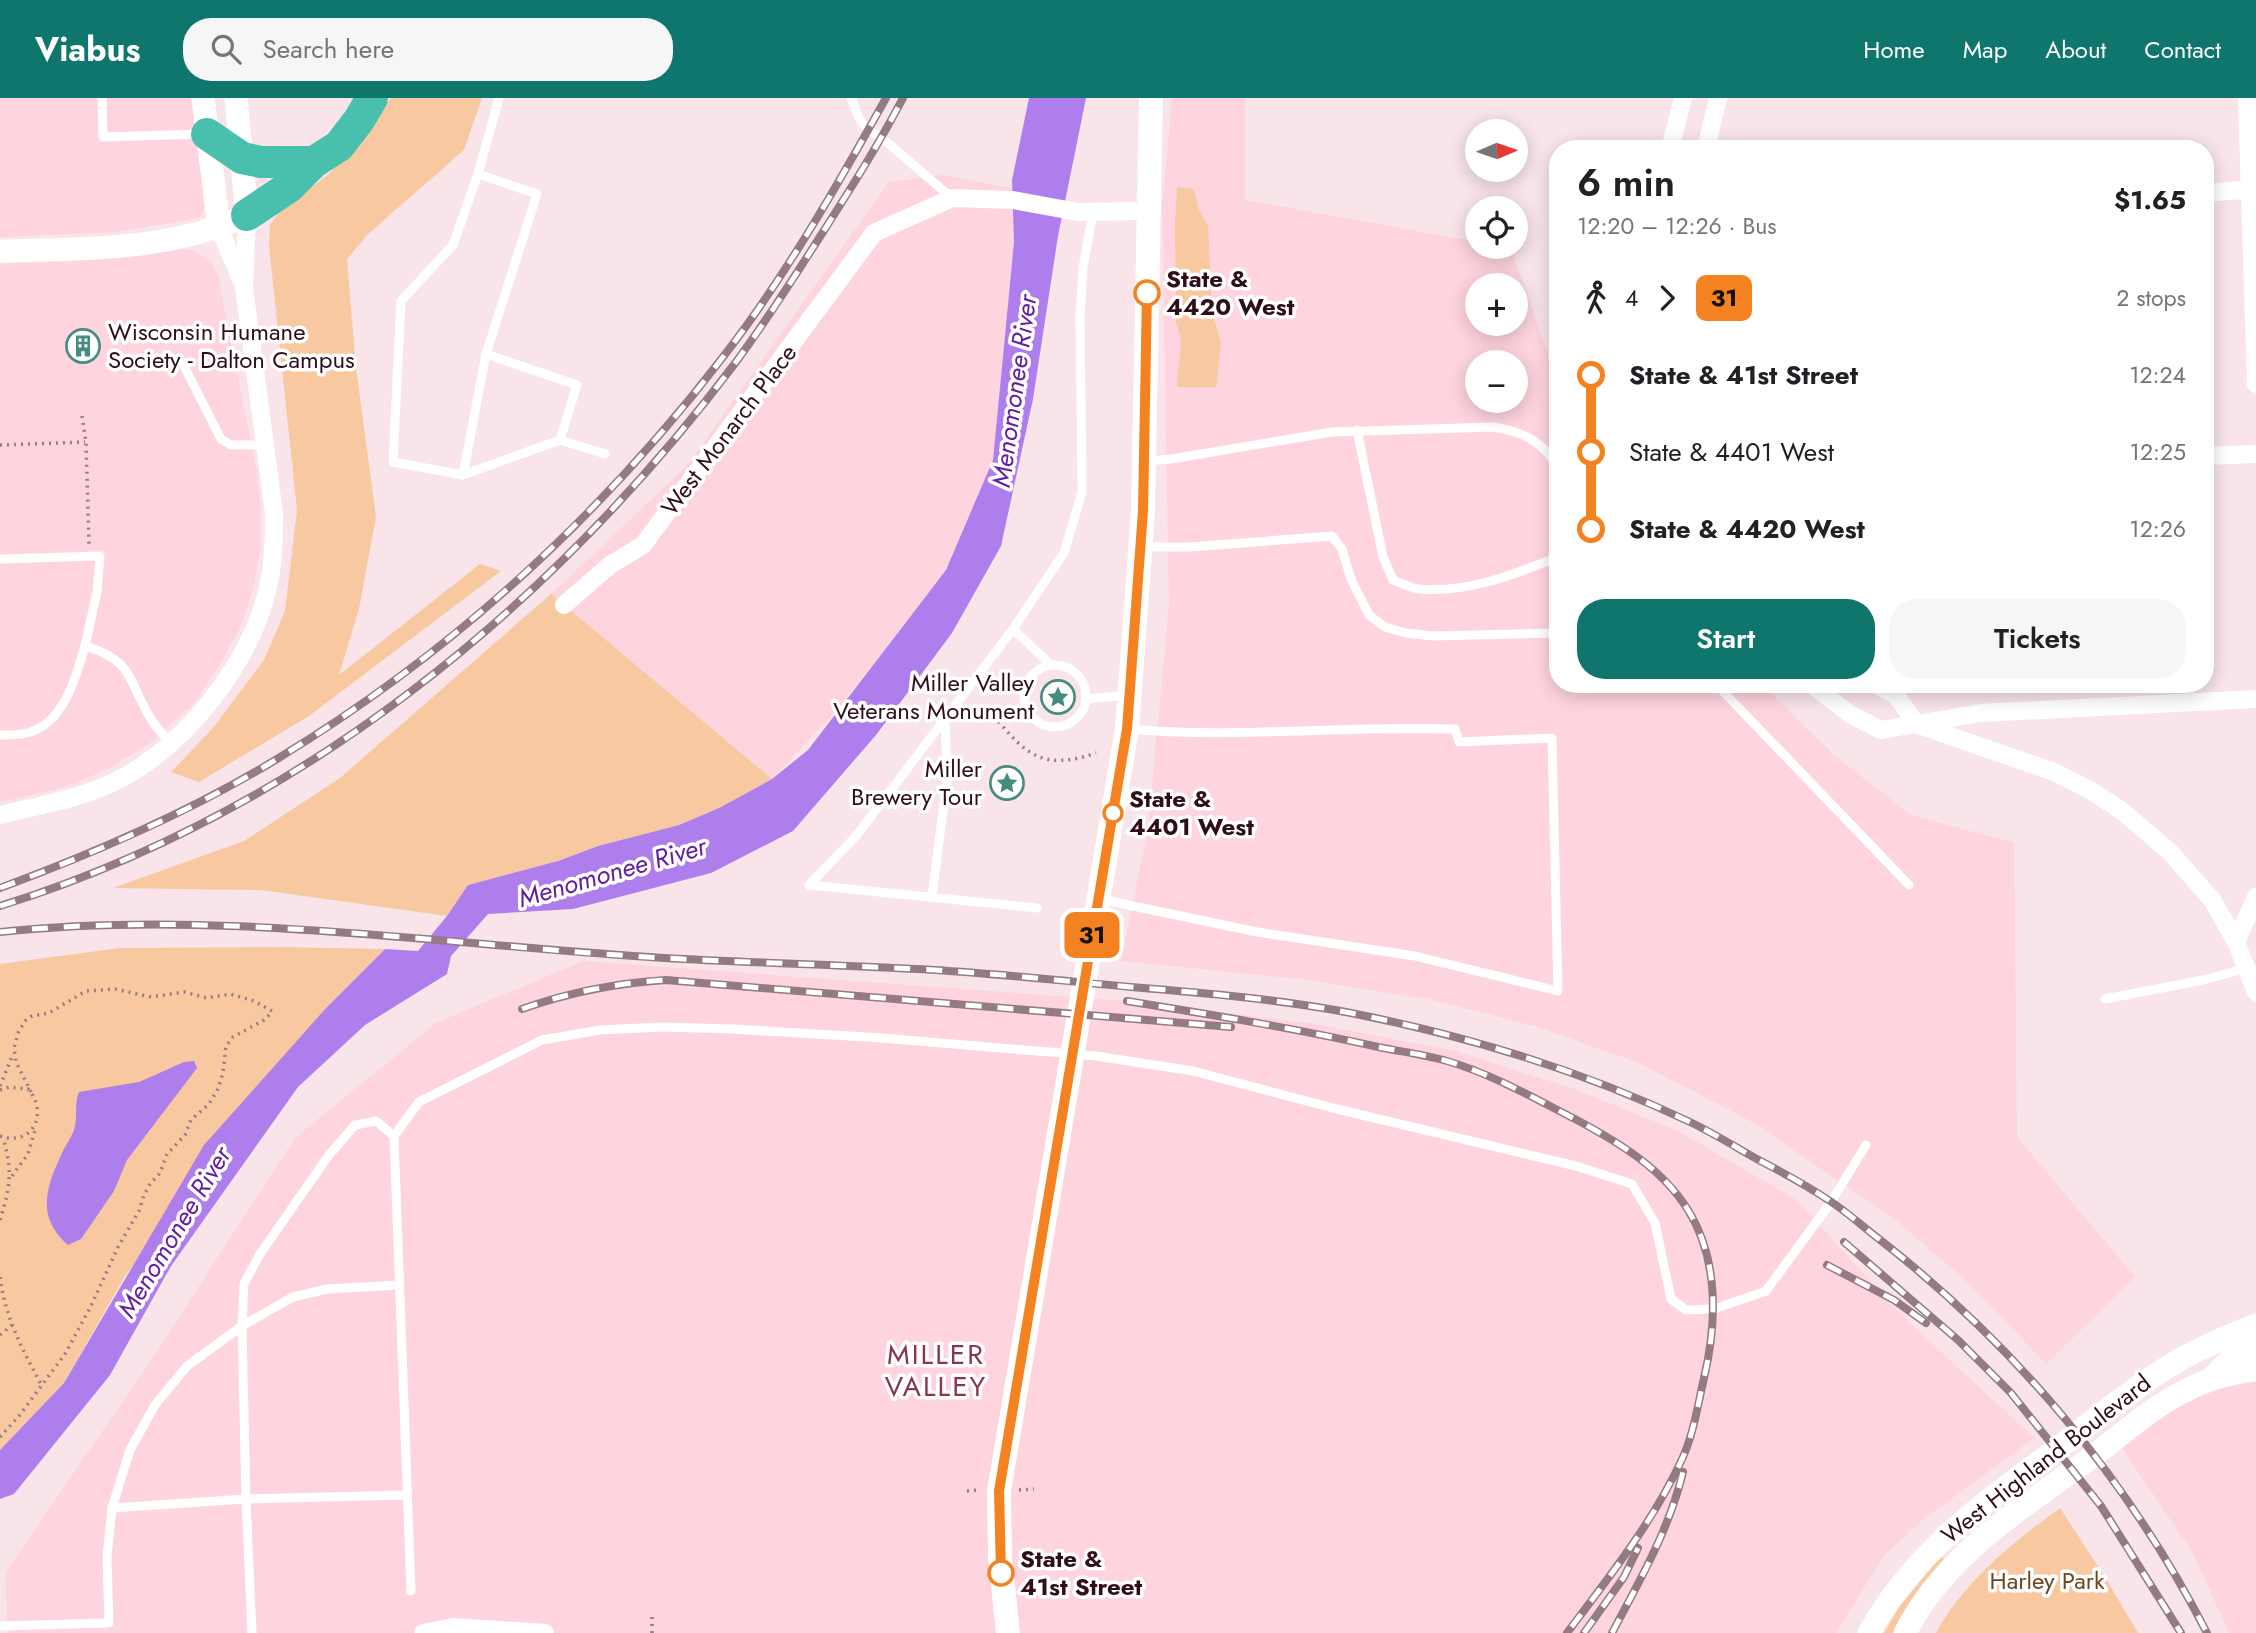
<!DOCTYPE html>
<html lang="en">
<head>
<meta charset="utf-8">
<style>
  :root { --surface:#fff; --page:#f6f6f6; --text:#202124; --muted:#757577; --accent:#0f766e }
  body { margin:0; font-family:Jost,sans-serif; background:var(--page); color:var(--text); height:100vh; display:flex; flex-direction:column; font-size:26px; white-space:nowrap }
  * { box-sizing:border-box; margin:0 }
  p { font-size:23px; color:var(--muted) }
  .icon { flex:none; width:38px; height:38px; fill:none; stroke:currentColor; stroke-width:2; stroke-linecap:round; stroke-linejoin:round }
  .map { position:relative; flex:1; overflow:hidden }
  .details { position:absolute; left:1549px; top:42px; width:665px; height:553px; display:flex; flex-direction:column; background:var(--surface); border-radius:28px; box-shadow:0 4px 18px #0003 }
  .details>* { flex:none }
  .badge { padding:0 14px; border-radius:10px; font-size:24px; line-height:46px }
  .needle { width:46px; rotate:88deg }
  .tools { position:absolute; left:1465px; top:21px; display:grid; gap:14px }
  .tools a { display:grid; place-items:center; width:63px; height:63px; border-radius:50%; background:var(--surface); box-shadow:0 4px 18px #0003; font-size:35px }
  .map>.badge { position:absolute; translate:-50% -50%; box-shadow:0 0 0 4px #fff }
  .legs { display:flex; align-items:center; gap:10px; height:77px; padding:0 28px; font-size:23px }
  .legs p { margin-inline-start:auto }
  .overview { display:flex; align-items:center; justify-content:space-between; height:119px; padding:0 28px }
  h1 { font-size:38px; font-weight:600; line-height:52px }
  .primary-button { display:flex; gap:14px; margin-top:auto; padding:14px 28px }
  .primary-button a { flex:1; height:80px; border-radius:28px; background:var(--accent); color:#fff; font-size:28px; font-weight:600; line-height:80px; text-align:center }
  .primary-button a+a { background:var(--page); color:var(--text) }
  ul { padding:0 28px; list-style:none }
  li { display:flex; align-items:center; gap:24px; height:77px; font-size:26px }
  li i { display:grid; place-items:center; width:10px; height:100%; margin:0 9px; background:currentColor }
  li i::after { content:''; width:18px; height:18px; margin:-9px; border:5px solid; border-radius:50%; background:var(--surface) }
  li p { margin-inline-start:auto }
  li:first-child i { background:linear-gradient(#0000 50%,currentColor 0) }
  li:last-child i { background:linear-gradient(currentColor 50%,#0000 0) }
  header { display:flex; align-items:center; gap:42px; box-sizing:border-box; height:98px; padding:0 35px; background:var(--accent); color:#fff }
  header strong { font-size:33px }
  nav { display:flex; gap:38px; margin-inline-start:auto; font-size:24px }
  .search { width:490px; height:63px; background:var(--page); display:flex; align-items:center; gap:18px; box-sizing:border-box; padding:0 24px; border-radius:28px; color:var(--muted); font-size:26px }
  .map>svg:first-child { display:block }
  .built { fill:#fed4de; fill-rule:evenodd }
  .green { fill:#f8c9a0 }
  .water { fill:#ae7eed }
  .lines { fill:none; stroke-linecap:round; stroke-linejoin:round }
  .path { stroke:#967c84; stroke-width:3.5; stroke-dasharray:2 5; stroke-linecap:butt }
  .service { stroke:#fff; stroke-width:9 }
  .minor { stroke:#fff; stroke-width:18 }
  .tertiary { stroke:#fff; stroke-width:23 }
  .secondary { stroke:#fff; stroke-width:24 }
  .motorway { stroke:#49bfae; stroke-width:32 }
  .rail-casing { stroke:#947a82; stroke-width:8 }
  .rail { stroke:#fff; stroke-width:5; stroke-dasharray:16; stroke-linecap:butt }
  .line-1-casing { stroke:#fff; stroke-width:16 }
  .line-1 { stroke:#f58220; stroke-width:10 }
  .stop-1-dot { fill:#fff; stroke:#f58220; stroke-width:3.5 }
  .labels { text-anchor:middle; stroke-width:7; stroke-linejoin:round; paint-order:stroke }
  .stop-label { font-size:24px; font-weight:bold; fill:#2f0e19; stroke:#fff; text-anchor:start }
  .poi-label { font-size:24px; fill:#2f0e19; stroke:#fff; text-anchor:end }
  .street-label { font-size:24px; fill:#2f0e19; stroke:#fff }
  .park-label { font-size:24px; fill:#6d451e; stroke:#fff }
  .water-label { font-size:26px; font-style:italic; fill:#631ea1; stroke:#fff }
  .quarter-label { font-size:28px; letter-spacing:2px; fill:#853750; stroke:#fff }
</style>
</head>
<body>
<header>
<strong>Viabus</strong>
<div class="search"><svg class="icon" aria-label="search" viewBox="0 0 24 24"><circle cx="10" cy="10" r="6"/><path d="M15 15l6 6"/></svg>Search here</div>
<nav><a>Home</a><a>Map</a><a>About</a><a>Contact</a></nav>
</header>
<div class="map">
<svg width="2256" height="1535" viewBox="0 0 2256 1535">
  <rect width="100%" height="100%" fill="#f8e4e9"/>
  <!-- built -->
  <g class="built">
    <path d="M 0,0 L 191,0 L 205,109 L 203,116 L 199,120 L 115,134 L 0,139 Z"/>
    <path d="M 1172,0 L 1245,0 L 1245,102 L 1477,144 L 1477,149 L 1511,150 L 1557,282 L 1558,586 L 1762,586 L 1836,659 L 1911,717 L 2014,745 L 2017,1039 L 2135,1179 L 2046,1266 L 1968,1185 L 1897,1123 L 1754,1025 L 1639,965 L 1538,929 L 1433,902 L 1310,882 L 1121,863 L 1148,731 L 1169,507 L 1162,110 ZM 1477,187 L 1516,187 L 1516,226 L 1477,226 ZM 1477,264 L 1516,264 L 1516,303 L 1477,303 Z"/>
    <path d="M 943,77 L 1019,92 L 993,362 L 946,472 L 838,611 L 772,681 L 551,496 L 686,369 L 889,84 Z"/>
    <path d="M 173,151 L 188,151 L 198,155 L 212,166 L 218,178 L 257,375 L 261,412 L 261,448 L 253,492 L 238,534 L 219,568 L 193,606 L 150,645 L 106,672 L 62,690 L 0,704 L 0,166 L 82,163 Z"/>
    <path d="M 583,863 L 1126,903 L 1315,926 L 1455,953 L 1577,992 L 1678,1033 L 1797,1102 L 1900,1216 L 2034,1340 L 1920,1424 L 1883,1459 L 1836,1535 L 7,1535 L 6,1474 L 153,1259 L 295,1040 L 436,925 Z"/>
    <path d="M 2256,1272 L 2256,1535 L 2229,1535 L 2193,1455 L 2116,1341 L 2150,1315 Z"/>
  </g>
  <!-- green -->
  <g class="green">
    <path d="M 391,0 L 482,0 L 464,52 L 368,136 L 347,161 L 356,270 L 376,419 L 359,511 L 339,577 L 480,466 L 501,473 L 309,618 L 199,684 L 171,674 L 213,630 L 264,562 L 285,513 L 297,412 L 269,148 L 270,127 L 279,114 L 329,76 Z"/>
    <path d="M 1177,89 L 1194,91 L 1198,110 L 1208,128 L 1212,212 L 1221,246 L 1216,289 L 1177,289 C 1177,266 1186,248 1176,225 L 1175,125 Z"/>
    <path d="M 551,496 L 772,681 L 719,710 L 679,727 L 598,748 L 558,763 L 468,787 L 447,818 L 261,792 L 113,790 L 244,743 L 340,680 Z"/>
    <path d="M 277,849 L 385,851 L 327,909 L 125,1178 L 64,1285 L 0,1352 L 0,866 L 120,850 Z"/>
    <path d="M 2060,1410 L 2103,1476 L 2138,1535 L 1936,1535 C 1965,1482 2012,1445 2060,1410 Z"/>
    <path d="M 1941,1458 L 1944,1461 L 1912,1501 L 1893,1535 L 1884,1535 L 1899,1509 Z"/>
  </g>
  <!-- water -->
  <g class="water">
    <path d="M 1029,0 L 1086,0 L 1058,138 L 1033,301 L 1001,448 L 952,535 L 876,637 L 793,733 L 711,775 L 573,811 L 488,816 L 451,858 L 447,876 L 365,927 L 298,989 L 171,1168 L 110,1277 L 14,1396 L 0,1401 L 0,1352 L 64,1285 L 204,1047 L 327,909 L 385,851 L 418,853 L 447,818 L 468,787 L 558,763 L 598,748 L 679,727 L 719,710 L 772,681 L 808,652 L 946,472 L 993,362 L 1014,144 L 1012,82 Z"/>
    <path d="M 194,963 L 197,970 L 127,1062 L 114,1093 L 81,1141 L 68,1147 C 36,1119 46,1090 61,1057 C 65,1048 71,1040 74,1032 C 78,1019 74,1006 79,994 L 139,984 L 184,964 Z"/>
  </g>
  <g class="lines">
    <!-- path -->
    <g class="path">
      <path d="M 82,318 L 86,344 L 89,446"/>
      <path d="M 0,347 L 85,344"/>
      <path d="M 994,618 C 1026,657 1043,673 1096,655"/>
      <path d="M 0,988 L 13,956"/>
      <path d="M 0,992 L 9,989 L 28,991 C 49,1015 33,1049 0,1038"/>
      <path d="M 12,1078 L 28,1056 L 35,1032"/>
      <path d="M 0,1122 C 10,1090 13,1073 3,1040"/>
      <path d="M 0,1179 C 5,1219 23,1253 42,1288"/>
      <path d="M 0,1237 L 12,1227"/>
      <path d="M 0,1339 L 19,1318 L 65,1256 L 91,1208 L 118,1149 L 139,1113 L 144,1097 L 150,1086 L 160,1075 L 167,1056 L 185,1037 L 191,1022 L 209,1006 L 218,991 L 223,975 L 226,948 L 233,939 L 266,921 L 272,913 L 254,903 L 230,896 L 207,900 L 184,894 L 151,899 L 115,891 L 86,893 L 49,915 L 32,918 L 25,923 L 18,935 L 14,950 L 16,964 L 32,996"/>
      <path d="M 1019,1392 L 1034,1391"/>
      <path d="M 967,1393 L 980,1392"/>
      <path d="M 652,1519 L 652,1535"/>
    </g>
    <!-- service -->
    <g class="service">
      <path d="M 102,0 L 103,39 L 202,36"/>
      <path d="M 851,0 L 860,22 L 868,32 L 882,40 L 952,100"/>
      <path d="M 478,76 L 537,96 L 486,256 L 463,377 L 393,364 L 401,203 L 453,147 L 478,76 L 499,0"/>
      <path d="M 182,264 L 221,341 L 231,347 L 265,347"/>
      <path d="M 1357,332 L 1383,459 L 1393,482 C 1401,485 1410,490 1419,491 C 1468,495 1513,477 1558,459"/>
      <path d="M 560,342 L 605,356"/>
      <path d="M 1146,363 L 1171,361 L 1332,334 L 1494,329 C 1522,334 1544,343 1558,370"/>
      <path d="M 463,377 L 560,342 L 577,287 L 486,256"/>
      <path d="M 1142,449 L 1190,449 L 1332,438 L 1342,451 L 1351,481 L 1369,517 L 1385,529 L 1406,535 L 1433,538 L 1558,535"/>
      <path d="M 0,461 L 100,458 L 97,494 L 85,548"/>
      <path d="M 1013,531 L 1051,567"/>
      <circle cx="1055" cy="598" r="31"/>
      <path d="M 1716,586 L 1909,787"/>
      <path d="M 1086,601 L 1128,597"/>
      <path d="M 0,637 C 9,637 19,637 27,635 C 64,626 76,579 85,548 C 135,563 127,582 151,621 C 156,630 165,638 172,646"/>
      <path d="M 809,787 L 857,737 L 1013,531 L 1064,455 L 1082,394 L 1080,219 L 1083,170 L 1093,114"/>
      <path d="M 809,787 L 1037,810"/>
      <path d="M 932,799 L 947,682 L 945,621"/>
      <path d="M 1100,801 L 1257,834 L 1415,858 L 1558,893 L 1552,640 L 1459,644 L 1455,631 C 1346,627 1236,641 1127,631"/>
      <path d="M 2105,901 L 2203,882 L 2248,870"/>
      <path d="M 112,1410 L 246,1401 L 407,1397"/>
      <path d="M 411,1493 L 394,1038 L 419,1004 L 542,942 L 600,932 L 663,929 L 733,931 L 882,940 L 1096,958 L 1193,973 L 1337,1011 L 1576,1068 L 1632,1086 L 1655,1125 L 1671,1201 L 1686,1212 L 1714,1211 L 1766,1193 L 1831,1104 L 1866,1047"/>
      <path d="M 0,1528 L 109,1525 L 107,1459 L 112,1410 L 130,1352 L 155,1307 L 187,1268 L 242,1228 L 293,1199 L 327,1191 L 400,1187"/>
      <path d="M 252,1535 L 246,1401 L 242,1228 L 244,1186 L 260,1156 L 329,1057 L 355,1027 L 376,1023 L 394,1038"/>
    </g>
    <!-- minor -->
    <g class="minor">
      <path d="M 2247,0 L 2256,286"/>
      <path d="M 1670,51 L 1683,0"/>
      <path d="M 1706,51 L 1718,0"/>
      <path d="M 2205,95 L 2256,91"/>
      <path d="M 219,130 L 242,183"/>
      <path d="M 2205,358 L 2256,356"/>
      <path d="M 564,507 L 610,467 L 643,447 L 874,135 L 952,100 L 1013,102 L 1078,114 L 1147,113"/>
      <path d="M 1811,586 L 1851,617 L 1881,632 L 1981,615 L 2256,601"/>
      <path d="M 1875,586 L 1897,598 L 1916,626 L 2054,674 L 2090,692 L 2122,713 L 2170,754 L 2213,803 L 2236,844 L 2256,894"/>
      <path d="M 0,717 C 39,707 81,701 118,682 C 188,647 257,558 270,479 C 274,458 274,437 274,415 L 244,190 L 247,117"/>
      <path d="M 2236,844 L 2256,799"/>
      <path d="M 423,1535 L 453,1529 L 545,1535"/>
    </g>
    <!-- tertiary -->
    <g class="tertiary">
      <path d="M 203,0 L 219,130"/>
      <path d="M 0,153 C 82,151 172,153 247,117 L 236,0"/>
      <path d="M 2216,1276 L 2229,1263 L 2256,1250"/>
      <path d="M 1869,1535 C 1916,1451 1987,1403 2062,1347 C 2094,1322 2126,1296 2160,1274 C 2190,1254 2223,1240 2256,1227"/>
      <path d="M 1905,1535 C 1946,1455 2023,1410 2093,1358 C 2123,1336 2152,1309 2185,1293 C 2207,1281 2231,1275 2256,1272"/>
    </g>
    <!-- secondary -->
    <path class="secondary" d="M 1008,1535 L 1000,1458 L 999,1393 L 1127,631 L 1143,413 L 1151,0"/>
    <!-- motorway -->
    <g class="motorway">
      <path d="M 207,36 L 242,60 L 261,64 L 314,64"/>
      <path d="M 247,117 L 289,89 L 314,64 L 339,48 L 359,22 L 372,0"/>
    </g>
    <!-- rail casing -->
    <g class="rail-casing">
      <g id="rail">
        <path d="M 0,790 C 95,755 190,714 277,661 C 450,556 600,419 723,259 C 785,179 837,88 886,0"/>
        <path d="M 0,808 C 299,715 549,512 736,264 C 767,222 795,178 823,134 C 851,90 879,46 903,0"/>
        <path d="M 0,834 C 221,811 443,847 664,860 C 754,865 844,867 935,872 C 1000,876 1066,883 1131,889 C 1205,895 1278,901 1351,915 C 1468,938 1583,973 1690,1024 C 1713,1035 1734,1048 1755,1060 C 1780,1073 1806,1087 1830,1103 C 1847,1114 1862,1128 1879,1141 C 2015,1247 2128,1381 2207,1535"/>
        <path d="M 1127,903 C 1213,917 1299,931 1383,950 C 1404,954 1426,957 1447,963 C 1492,976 1534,1000 1575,1021 C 1618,1044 1662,1070 1688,1112 C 1719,1162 1717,1225 1704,1280 C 1698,1306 1694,1334 1683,1359 C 1654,1423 1609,1479 1567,1535"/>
        <path d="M 522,911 C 570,894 616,885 666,882 L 1231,929"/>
        <path d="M 1844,1144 L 1958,1242 L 2011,1295 L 2101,1408 L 2181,1535"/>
        <path d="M 1827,1167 L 1894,1202 L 1926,1225"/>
        <path d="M 1584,1535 L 1624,1479 L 1638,1450"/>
        <path d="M 1612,1535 C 1640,1482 1669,1432 1683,1374"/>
      </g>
    </g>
    <!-- rail -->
    <use href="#rail" class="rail"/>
  </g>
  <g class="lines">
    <!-- line-1 casing -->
    <g class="line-1-casing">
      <path id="line-1" d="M 1001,1475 L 999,1393 L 1127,631 L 1143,413 L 1147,195"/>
    </g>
    <!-- line-1 -->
    <use href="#line-1" class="line-1"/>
  </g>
  <!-- icons -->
  <defs>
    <g id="building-ring" transform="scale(1.75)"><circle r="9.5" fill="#fff" stroke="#468b80" stroke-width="1.5"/><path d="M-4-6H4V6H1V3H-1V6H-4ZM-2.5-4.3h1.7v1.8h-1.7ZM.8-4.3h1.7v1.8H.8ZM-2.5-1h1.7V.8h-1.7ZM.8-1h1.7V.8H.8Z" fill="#468b80"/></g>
    <g id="sight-ring" transform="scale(1.75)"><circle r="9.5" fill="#fff" stroke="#468b80" stroke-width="1.5"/><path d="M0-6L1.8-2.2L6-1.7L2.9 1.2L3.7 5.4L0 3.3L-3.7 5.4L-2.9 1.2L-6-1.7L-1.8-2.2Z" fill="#468b80"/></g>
  </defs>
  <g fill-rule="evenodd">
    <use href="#building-ring" x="83" y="248"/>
    <use href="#sight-ring" x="1058" y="599"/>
    <use href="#sight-ring" x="1007" y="685"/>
  </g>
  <!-- markers -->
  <g class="stop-1-dot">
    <circle cx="1147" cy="195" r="12"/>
    <circle cx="1113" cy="715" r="9"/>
    <circle cx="1001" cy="1475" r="12"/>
  </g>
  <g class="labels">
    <!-- stop labels -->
    <g class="stop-label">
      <text x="1166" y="189">State &amp;<tspan x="1166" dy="28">4420 West</tspan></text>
      <text x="1129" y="709">State &amp;<tspan x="1129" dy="28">4401 West</tspan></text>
      <text x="1020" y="1469">State &amp;<tspan x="1020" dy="28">41st Street</tspan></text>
    </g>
    <!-- poi labels -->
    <g class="poi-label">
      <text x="108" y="242" text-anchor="start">Wisconsin Humane<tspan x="108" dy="28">Society - Dalton Campus</tspan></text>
      <text x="1034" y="593">Miller Valley<tspan x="1034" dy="28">Veterans Monument</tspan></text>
      <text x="982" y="679">Miller<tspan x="982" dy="28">Brewery Tour</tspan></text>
    </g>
    <!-- street labels -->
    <g class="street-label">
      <text transform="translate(729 332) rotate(-53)" y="8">West Monarch Place</text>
      <text transform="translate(2046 1361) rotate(-38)" y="8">West Highland Boulevard</text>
    </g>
    <!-- park labels -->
    <g class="park-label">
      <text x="2047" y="1491">Harley Park</text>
    </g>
    <!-- water labels -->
    <g class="water-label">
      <text transform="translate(1014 293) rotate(-82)" y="9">Menomonee River</text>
      <text transform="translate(612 774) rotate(-16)" y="9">Menomonee River</text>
      <text transform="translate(174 1134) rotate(-59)" y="9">Menomonee River</text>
    </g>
    <!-- quarter labels -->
    <g class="quarter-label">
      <text x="936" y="1266">MILLER<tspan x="936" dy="32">VALLEY</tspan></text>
    </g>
  </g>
</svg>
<div class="tools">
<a><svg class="needle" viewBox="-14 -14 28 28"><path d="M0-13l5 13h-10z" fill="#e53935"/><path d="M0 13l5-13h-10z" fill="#757577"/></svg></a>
<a><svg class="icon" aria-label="locate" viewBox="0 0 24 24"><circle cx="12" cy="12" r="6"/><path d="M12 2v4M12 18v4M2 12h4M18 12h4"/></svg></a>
<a>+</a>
<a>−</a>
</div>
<b class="badge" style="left:1092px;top:837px;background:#f58220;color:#111">31</b>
<section class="details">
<div class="overview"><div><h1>6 min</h1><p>12:20 – 12:26 · Bus</p></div><b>$1.65</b></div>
<div class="legs"><svg class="icon" aria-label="walk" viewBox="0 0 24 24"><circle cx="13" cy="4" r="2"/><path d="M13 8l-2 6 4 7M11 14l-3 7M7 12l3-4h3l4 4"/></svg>4<svg class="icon" aria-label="forward" viewBox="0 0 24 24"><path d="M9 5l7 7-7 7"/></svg><b class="badge" style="background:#f58220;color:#111">31</b><p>2 stops</p></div>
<ul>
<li><i style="color:#f58220"></i><b>State &amp; 41st Street</b><p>12:24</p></li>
<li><i style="color:#f58220"></i><span>State &amp; 4401 West</span><p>12:25</p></li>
<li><i style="color:#f58220"></i><b>State &amp; 4420 West</b><p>12:26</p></li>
</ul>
<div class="primary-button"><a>Start</a><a>Tickets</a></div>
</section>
</div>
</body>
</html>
